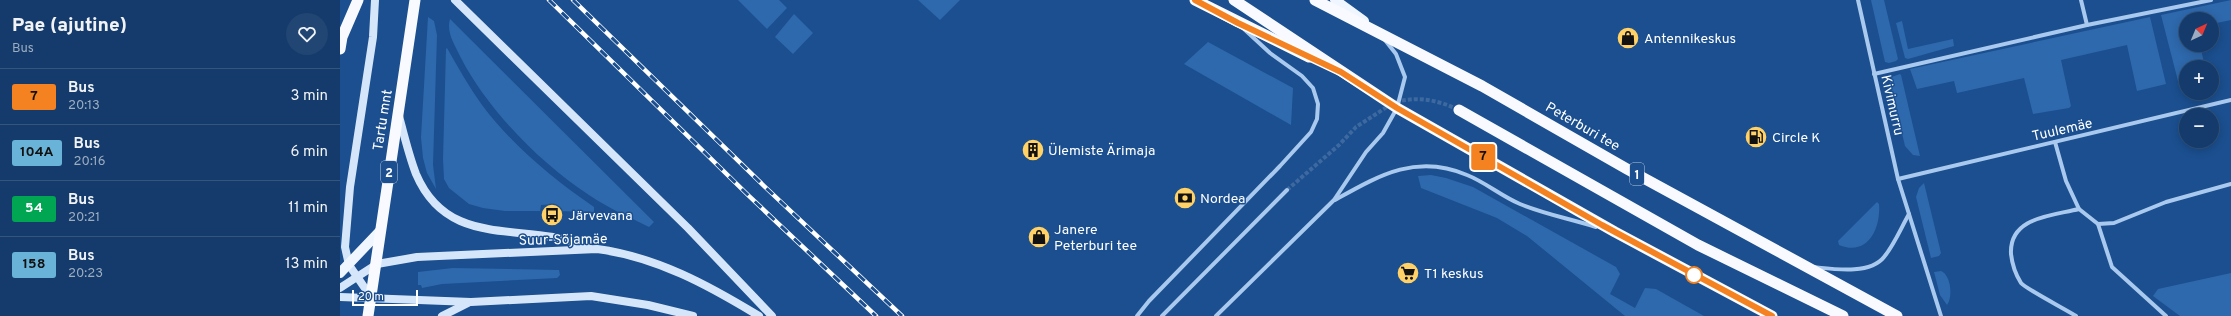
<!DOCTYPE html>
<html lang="en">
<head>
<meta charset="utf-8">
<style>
  :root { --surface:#143b6b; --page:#214673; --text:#f1f3f6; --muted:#9dadc1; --line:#33557e }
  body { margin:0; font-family:Overpass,sans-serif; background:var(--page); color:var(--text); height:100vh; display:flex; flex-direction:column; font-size:15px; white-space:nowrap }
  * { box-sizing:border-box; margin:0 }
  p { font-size:13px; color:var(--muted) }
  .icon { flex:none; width:22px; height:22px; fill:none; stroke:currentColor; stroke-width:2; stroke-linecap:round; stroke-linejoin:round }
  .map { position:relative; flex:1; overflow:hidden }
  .panel { display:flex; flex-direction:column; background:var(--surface); width:340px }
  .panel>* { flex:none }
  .badge { padding:0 8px; border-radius:3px; font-size:14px; line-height:26px }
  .needle { width:26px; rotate:44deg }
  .controls { position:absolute; left:1839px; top:12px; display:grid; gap:8px }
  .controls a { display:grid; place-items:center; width:40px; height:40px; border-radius:50%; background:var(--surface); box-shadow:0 2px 10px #0003,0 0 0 1px var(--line); font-size:20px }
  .scale { position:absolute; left:12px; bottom:10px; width:66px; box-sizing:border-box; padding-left:4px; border:2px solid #fff; border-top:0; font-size:11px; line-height:14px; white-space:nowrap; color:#fff; -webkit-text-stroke:3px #1b4f8f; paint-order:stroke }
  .map>.badge { position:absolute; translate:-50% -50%; box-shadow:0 0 0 2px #fff }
  .round { display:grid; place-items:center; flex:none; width:42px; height:42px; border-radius:21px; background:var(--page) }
  .headline { display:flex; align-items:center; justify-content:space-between; height:68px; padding:0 12px }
  h1 { font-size:19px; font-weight:800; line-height:30px }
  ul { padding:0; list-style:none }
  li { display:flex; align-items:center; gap:12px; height:56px; padding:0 12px; border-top:1px solid var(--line) }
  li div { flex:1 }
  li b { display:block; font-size:15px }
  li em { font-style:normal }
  li .badge { min-width:44px; font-weight:700; text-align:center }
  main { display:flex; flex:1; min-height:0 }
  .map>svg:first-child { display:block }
  .green { fill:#2e69ad }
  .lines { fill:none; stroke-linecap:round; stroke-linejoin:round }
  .minor-tunnel { stroke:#3d69a0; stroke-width:4; stroke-dasharray:4 2; stroke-linecap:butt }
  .minor { stroke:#a9c9ee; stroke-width:4 }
  .secondary { stroke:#d6e6fa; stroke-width:8 }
  .primary { stroke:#f0f6ff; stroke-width:10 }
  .trunk { stroke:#f8faff; stroke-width:11 }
  .rail-casing { stroke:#fff; stroke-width:4.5 }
  .rail { stroke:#1b4f8f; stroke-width:3; stroke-dasharray:9; stroke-linecap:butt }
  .line-casing { stroke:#fff; stroke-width:9 }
  .line { stroke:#f58220; stroke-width:6 }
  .stop-dot { fill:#fff; stroke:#f58220; stroke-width:2 }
  .labels { text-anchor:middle; stroke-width:3; stroke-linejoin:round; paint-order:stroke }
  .shield { fill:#1b4f8f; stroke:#bbcadd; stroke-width:1 }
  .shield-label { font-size:13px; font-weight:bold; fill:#fff }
  .poi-label { font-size:14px; fill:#fff; stroke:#1b4f8f; text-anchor:start }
  .street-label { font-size:14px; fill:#fff; stroke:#1b4f8f }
</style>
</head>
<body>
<main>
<section class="panel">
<div class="headline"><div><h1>Pae (ajutine)</h1><p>Bus</p></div><a class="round"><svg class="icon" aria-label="heart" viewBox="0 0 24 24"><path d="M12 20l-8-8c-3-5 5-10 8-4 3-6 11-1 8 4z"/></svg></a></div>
<ul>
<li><span class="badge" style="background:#f58220;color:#111">7</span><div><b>Bus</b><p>20:13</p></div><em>3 min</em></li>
<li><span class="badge" style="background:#69b3d9;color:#111">104A</span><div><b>Bus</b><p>20:16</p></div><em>6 min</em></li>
<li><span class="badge" style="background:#00a651;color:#fff">54</span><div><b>Bus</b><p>20:21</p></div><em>11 min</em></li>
<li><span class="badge" style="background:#69b3d9;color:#111">158</span><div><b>Bus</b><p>20:23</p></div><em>13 min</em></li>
</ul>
</section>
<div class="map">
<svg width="1891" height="316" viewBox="0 0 1891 316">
  <rect width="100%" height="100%" fill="#1b4f8f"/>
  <!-- green -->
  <g class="green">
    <path d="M 398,0 L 439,0 L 447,8 L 427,29 Z"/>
    <path d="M 578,0 L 620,0 L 600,20 Z"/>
    <path d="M 1531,0 L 1544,0 L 1558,59 L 1556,61 L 1549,63 L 1545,62 Z"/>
    <path d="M 1891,0 L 1891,20 L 1872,24 L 1872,19 L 1846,19 L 1846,45 L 1860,45 L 1865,67 L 1846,67 L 1846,79 L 1838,81 L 1821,15 Z"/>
    <path d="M 454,14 L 473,33 L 453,54 L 435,37 Z"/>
    <path d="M 88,17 L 94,21 L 97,35 L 93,165 L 96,189 L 87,173 L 83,158 L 81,137 Z"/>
    <path d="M 1810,17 L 1826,84 L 1797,91 L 1787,45 L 1721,60 L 1731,106 L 1729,108 L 1693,114 L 1684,78 L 1617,93 L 1614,81 L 1577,89 L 1570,69 Z"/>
    <path d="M 110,19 L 314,222 L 309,227 C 289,217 268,208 249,195 C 201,164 147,109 121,58 C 115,45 106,33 110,19 Z"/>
    <path d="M 1562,21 L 1568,49 L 1613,39 L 1614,46 L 1568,59 L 1565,58 L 1556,23 Z"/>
    <path d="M 868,42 L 953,88 L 951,125 L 844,64 Z"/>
    <path d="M 107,48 C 118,67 129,87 142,105 C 172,145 213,179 254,207 L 254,212 L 217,211 L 216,204 L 201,205 L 200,211 L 165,211 L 143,208 L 129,204 L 109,188 L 104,179 L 103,159 L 106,49 Z"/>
    <path d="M 1560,74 L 1561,75 L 1580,156 L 1573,155 L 1565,146 L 1549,78 Z"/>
    <path d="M 1091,175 L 1106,178 L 1133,187 L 1276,267 L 1280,274 L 1270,294 L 1295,308 L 1305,288 L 1316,289 L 1364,316 L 1285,316 L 1187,236 L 1157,218 L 1081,188 L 1078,176 Z"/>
    <path d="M 1584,183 L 1601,253 L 1599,256 L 1591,258 L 1576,197 L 1579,188 Z"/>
    <path d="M 1537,202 L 1539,204 C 1541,228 1528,257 1499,245 L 1498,241 Z"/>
    <path d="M 113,268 L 219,270 L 220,275 L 217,278 L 102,284 L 82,288 L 81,285 L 78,285 L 78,272 Z"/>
    <path d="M 1601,271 C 1611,275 1613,297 1607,305 L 1600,295 L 1594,272 Z"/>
    <path d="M 1891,273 L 1891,316 L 1840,316 L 1813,296 L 1818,289 Z"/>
  </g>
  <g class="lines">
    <!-- minor-tunnel -->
    <g class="minor-tunnel">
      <path d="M 1056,102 C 1078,96 1098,100 1119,110"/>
      <path d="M 947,190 L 999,145 L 1016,127 L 1050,105"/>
    </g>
    <!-- minor -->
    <g class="minor">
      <path d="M 1518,0 L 1558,179 L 1601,316"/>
      <path d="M 1741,0 L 1747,25"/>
      <path d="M 1534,74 L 1747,25 L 1871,0"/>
      <path d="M 1715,142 L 1726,181 L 1739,209 L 1758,224 L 1772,267 L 1826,316"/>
      <path d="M 1558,179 L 1891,100"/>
      <path d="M 995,200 C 1038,176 1076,153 1127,175 C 1145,182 1161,196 1180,204 C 1204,214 1231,219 1256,227"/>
      <path d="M 1758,224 L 1774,223 L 1826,202 L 1891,184"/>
      <path d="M 1473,267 C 1493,269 1530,275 1544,257 C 1554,245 1561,228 1569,214"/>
      <path d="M 797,316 L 809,301 L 940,166 L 971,132 L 977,119 L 978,104 L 973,88 L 962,76 L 930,53 L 904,29"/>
      <path d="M 822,316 L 947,190"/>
      <path d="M 876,316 L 994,200 L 1026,152 L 1043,133 L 1057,108 L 1065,77 L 1056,54 L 1045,40"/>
      <path d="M 1736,316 C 1727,310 1686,289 1681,283 C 1676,275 1672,263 1671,254 C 1669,217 1711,216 1739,209"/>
    </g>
    <!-- secondary -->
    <g class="secondary">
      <path d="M 115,0 L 348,228 L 432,316"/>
      <path d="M 59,116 C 64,135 69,156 76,174 C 103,237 157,228 213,237 C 225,239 237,244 248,247"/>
      <path d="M 0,288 L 37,264 L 77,257 L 257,249 C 317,257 368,285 419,316"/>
      <path d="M 0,297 L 131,302 L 251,296 L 308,305 L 353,316"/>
      <path d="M 31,297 L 9,265 L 5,247 L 10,187 L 33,37 L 35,0"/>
      <path d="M 102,316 L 128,303"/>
    </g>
    <!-- primary -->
    <g class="primary">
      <path d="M 995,0 L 1024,21"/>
      <path d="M 0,273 L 41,230"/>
    </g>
    <!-- trunk -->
    <g class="trunk">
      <path d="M 855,0 L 969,57"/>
      <path d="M 894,0 L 1057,108 L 1275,232 L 1432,316"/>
      <path d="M 975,0 L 1142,86 L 1287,169 L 1557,316"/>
      <path d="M 0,49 L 2,37 L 18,0"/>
      <path d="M 1119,110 L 1358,245 L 1503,316"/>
      <path d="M 28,316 L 75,0"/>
    </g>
    <!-- rail casing -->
    <g class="rail-casing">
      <g id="rail">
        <path d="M 209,0 L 409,196 L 536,316"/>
        <path d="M 233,0 L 424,186 L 562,316"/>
      </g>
    </g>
    <!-- rail -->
    <use href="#rail" class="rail"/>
  </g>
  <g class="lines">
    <!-- line casing -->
    <g class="line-casing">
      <path id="line" d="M 855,0 L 898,23 L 1001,72 L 1057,108 L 1262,225 L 1432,316"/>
    </g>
    <!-- line -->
    <use href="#line" class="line"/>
  </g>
  <!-- icons -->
  <defs>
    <g id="shop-disc" transform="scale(1.15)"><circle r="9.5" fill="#ffd166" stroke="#1b4f8f"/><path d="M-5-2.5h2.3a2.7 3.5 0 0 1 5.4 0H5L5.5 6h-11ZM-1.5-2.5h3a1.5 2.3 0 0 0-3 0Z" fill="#111"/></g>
    <g id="fuel-disc" transform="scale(1.15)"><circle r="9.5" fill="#ffd166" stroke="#1b4f8f"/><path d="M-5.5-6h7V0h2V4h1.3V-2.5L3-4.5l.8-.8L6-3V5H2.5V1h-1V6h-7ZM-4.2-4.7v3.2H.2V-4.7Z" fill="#111"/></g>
    <g id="building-disc" transform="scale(1.15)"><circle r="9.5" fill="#ffd166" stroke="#1b4f8f"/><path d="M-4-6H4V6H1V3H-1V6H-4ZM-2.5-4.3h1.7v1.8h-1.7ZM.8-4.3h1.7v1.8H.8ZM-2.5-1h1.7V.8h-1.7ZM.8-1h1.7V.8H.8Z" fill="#111"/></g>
    <g id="bank-disc" transform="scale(1.15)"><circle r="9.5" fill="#ffd166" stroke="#1b4f8f"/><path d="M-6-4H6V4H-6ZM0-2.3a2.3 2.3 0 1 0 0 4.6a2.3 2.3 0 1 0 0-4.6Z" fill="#111"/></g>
    <g id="bus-disc" transform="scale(1.15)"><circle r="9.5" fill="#ffd166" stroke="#1b4f8f"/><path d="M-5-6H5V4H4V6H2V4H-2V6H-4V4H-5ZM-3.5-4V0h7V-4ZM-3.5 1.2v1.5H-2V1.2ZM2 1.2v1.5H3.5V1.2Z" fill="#111"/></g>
    <g id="supermarket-disc" transform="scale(1.15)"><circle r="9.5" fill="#ffd166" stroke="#1b4f8f"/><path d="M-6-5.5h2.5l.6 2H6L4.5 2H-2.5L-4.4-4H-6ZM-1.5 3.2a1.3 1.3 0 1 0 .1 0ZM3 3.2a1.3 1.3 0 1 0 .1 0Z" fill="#111"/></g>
  </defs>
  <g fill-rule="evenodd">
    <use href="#shop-disc" x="1288" y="38"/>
    <use href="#fuel-disc" x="1416" y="137"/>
    <use href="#building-disc" x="693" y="150"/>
    <use href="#bank-disc" x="845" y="198"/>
    <use href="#bus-disc" x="212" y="215"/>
    <use href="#shop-disc" x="699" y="237"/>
    <use href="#supermarket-disc" x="1068" y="273"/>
  </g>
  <!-- markers -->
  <circle class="stop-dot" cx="1354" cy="275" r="8"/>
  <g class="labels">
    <!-- shield labels -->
    <g class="shield">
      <rect x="41" y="161" width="16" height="22" rx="3"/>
      <rect x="1290" y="163" width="14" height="22" rx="3"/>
    </g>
    <g class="shield-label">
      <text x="49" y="177">2</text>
      <text x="1297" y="179">1</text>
    </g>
    <!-- poi labels -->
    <g class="poi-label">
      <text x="1304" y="43">Antennikeskus</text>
      <text x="1432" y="142">Circle K</text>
      <text x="708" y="155">Ülemiste Ärimaja</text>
      <text x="860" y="203">Nordea</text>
      <text x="228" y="220">Järvevana</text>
      <text x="714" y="234">Janere<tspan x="714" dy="16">Peterburi tee</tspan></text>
      <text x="1084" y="278">T1 keskus</text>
    </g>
    <!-- street labels -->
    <g class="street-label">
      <text transform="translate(1553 105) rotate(77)" y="5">Kivimurru</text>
      <text transform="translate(42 120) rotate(-81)" y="5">Tartu mnt</text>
      <text transform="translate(1243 126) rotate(30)" y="5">Peterburi tee</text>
      <text transform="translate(1722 129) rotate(-13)" y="5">Tuulemäe</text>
      <text transform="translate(223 239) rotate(-1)" y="5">Suur-Sõjamäe</text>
    </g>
  </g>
</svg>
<div class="controls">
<a><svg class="needle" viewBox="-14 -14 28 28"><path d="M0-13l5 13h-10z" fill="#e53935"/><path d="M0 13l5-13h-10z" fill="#9dadc1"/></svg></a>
<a>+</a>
<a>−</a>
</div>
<div class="scale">20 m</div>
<b class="badge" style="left:1143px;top:157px;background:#f58220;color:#111">7</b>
</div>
</main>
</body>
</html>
